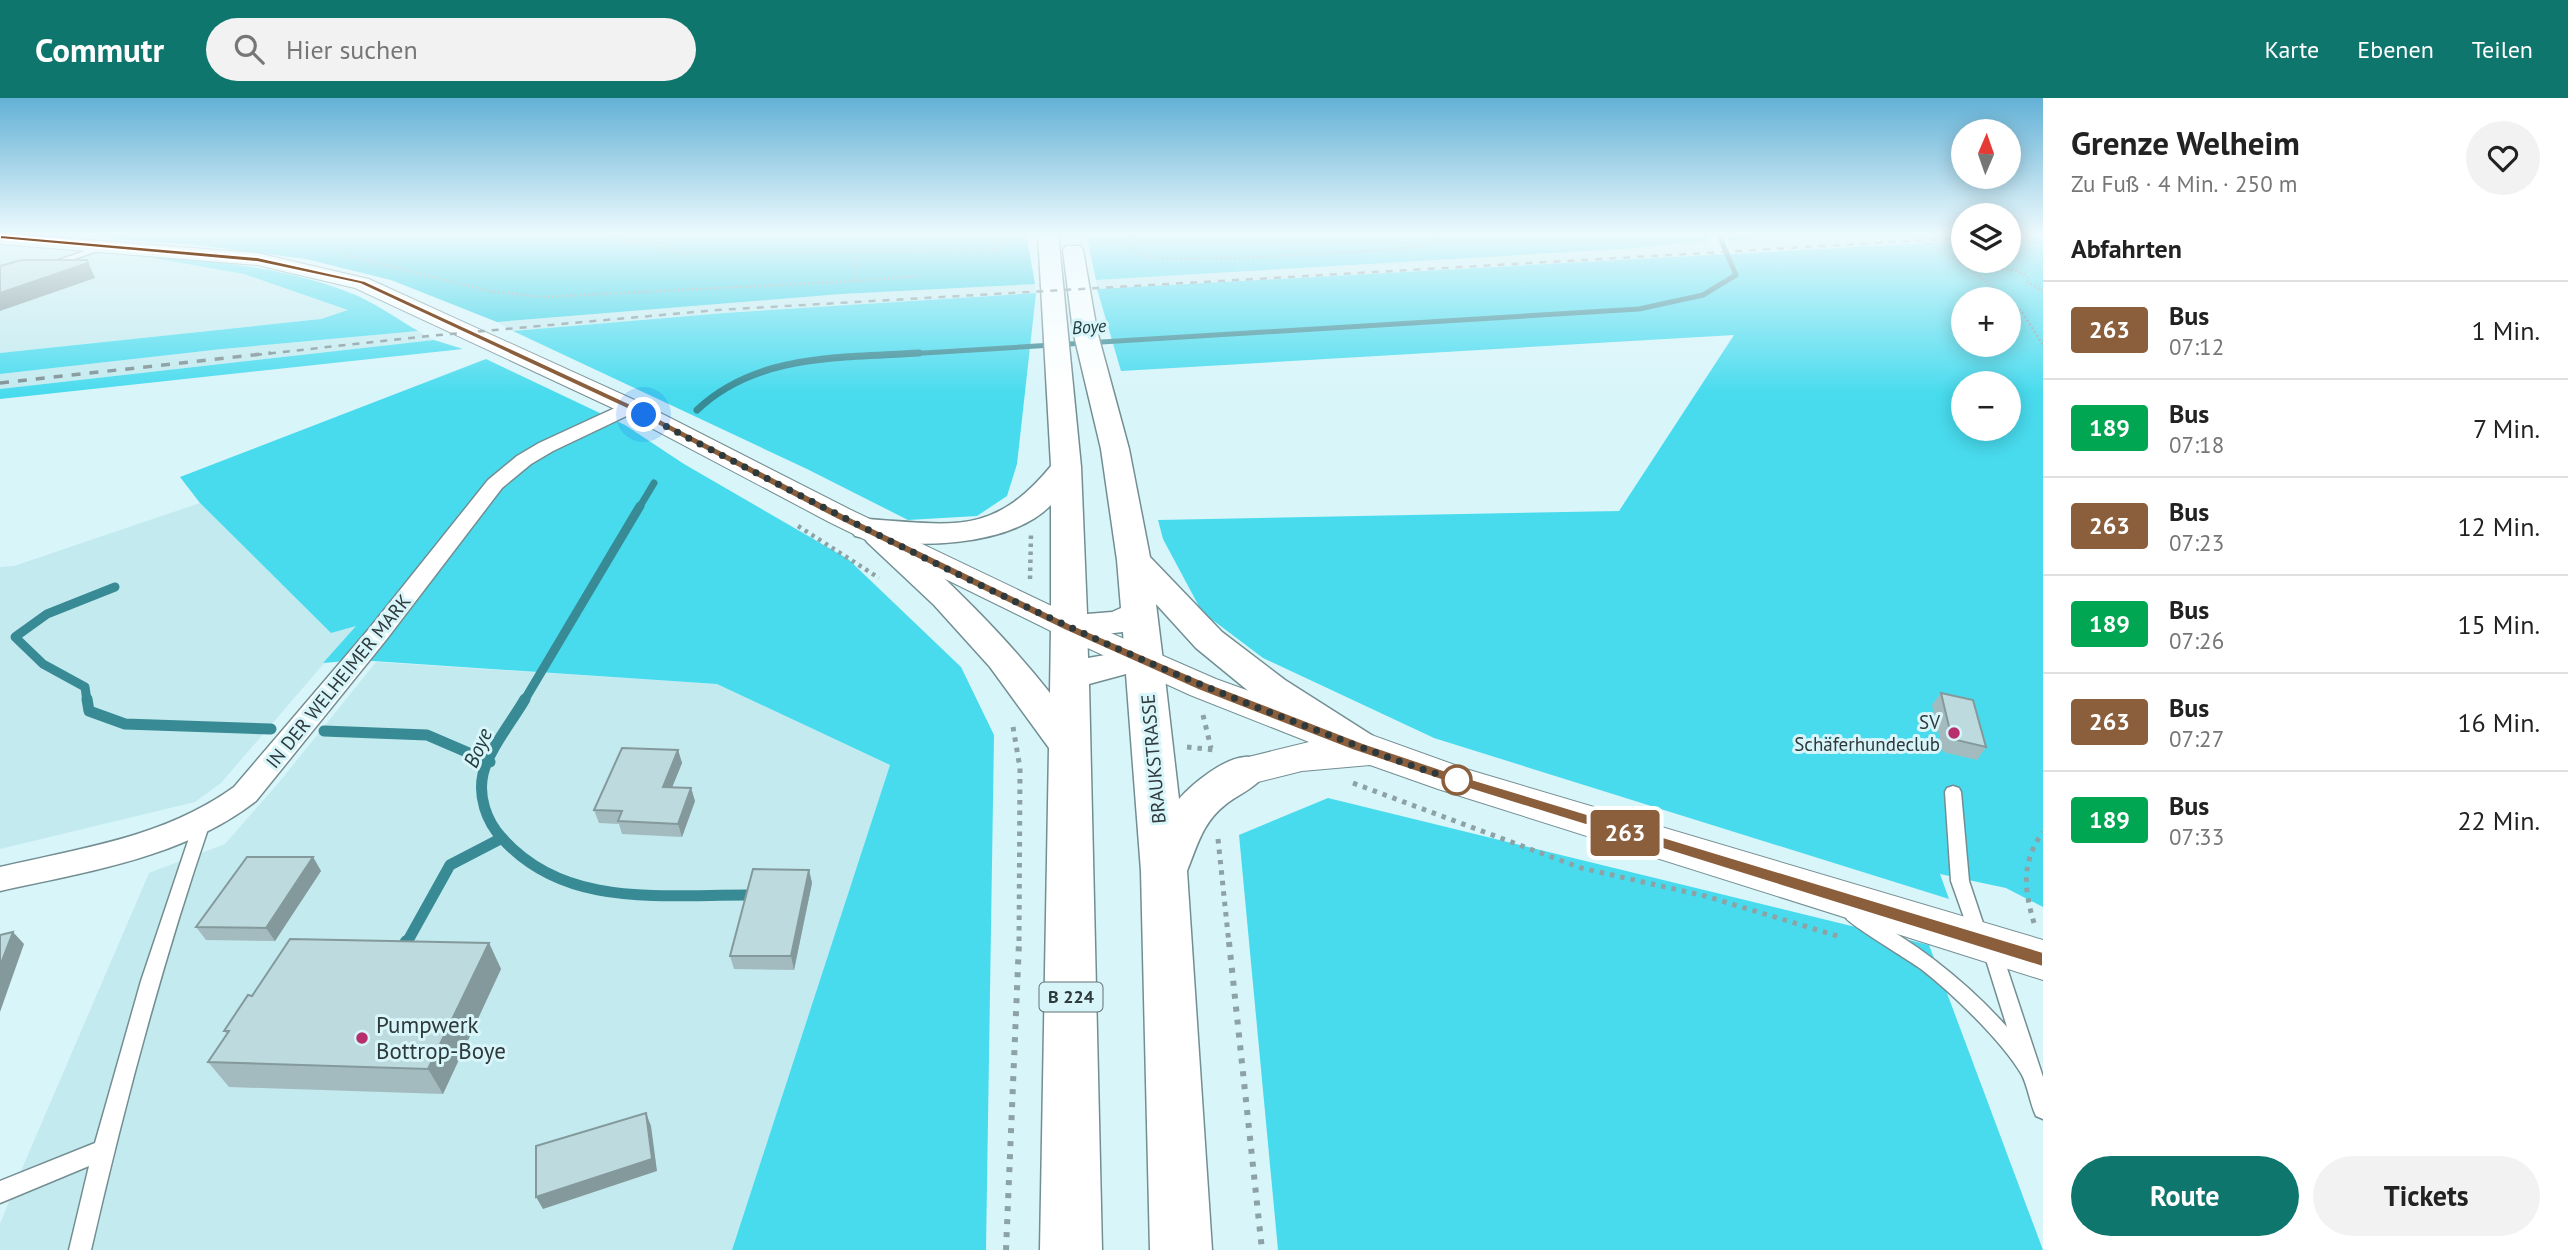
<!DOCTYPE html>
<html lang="de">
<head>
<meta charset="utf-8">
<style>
  :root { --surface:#fff; --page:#f2f2f2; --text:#222; --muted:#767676; --line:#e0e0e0; --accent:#0f766e }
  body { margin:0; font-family:"PT Sans",sans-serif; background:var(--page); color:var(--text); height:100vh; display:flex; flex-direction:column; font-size:26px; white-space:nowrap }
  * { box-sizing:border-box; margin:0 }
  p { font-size:23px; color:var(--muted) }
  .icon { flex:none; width:38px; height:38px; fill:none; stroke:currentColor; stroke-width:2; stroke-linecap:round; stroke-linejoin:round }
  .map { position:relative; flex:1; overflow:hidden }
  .details { display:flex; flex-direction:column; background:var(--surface); width:525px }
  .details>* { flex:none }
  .badge { padding:0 14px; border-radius:5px; font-size:24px; line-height:46px }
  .needle { width:46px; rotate:2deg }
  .tools { position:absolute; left:1951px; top:21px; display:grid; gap:14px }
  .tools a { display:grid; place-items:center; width:70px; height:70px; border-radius:50%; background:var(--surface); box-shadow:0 4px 18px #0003; font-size:35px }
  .you { position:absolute; width:35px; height:35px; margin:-18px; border:5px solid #fff; border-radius:50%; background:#1a73e8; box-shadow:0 0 0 10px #1a73e833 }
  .map>.badge { position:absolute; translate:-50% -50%; box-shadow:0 0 0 4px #fff }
  h2 { padding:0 28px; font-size:26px; line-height:63px }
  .round { display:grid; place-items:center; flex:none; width:74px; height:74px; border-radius:37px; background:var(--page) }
  .head { display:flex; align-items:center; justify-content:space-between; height:119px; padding:0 28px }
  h1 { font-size:33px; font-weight:700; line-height:52px }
  .button { display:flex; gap:14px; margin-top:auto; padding:14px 28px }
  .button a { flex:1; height:80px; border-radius:42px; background:var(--accent); color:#fff; font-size:28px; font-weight:700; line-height:80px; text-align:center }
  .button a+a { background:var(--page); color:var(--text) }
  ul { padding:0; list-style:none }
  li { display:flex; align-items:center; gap:21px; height:98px; padding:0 28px; border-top:2px solid var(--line) }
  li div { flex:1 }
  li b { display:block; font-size:26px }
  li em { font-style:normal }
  li .badge { min-width:77px; font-weight:700; text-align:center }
  header { display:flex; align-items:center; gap:42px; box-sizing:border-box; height:98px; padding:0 35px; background:var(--accent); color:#fff }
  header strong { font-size:33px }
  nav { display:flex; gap:38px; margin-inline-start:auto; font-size:24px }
  .search { width:490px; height:63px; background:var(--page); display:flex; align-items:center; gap:18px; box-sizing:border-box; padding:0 24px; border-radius:38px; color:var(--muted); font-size:26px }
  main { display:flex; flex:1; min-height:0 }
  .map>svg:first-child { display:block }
  .built { fill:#c3eaef }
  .green { fill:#48dbee; fill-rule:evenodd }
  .forest { fill:#31d1e5 }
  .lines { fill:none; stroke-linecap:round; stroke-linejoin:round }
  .stream-far4 { stroke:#388a95; stroke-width:5 }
  .stream-far3 { stroke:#388a95; stroke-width:7 }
  .stream-far2 { stroke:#388a95; stroke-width:9 }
  .stream-far1 { stroke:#388a95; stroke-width:11 }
  .stream { stroke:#388a95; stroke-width:14 }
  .service-casing { stroke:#738e92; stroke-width:3 }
  .minor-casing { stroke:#738e92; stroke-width:3 }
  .secondary-casing { stroke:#738e92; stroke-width:2 }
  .primary-casing { stroke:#738e92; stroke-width:3 }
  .trunk-casing { stroke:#738e92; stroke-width:3 }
  .path-far3 { stroke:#8da2a5; stroke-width:2.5; stroke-dasharray:2 2.5; stroke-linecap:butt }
  .path-far2 { stroke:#8da2a5; stroke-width:4.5; stroke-dasharray:3.5 4.5; stroke-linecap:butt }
  .path-far1 { stroke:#8da2a5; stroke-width:5; stroke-dasharray:4.5 6; stroke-linecap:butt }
  .path { stroke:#8da2a5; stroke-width:6; stroke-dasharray:5 8; stroke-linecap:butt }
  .service { fill:#fff; fill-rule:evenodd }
  .minor { fill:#fff; fill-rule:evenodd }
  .secondary { fill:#fff; fill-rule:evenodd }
  .primary { fill:#fff; fill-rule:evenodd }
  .trunk { fill:#fff; fill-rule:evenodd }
  .rail-far1 { stroke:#7d9094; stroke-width:2.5; stroke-dasharray:7 7; stroke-linecap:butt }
  .rail { stroke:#7d9094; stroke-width:3.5; stroke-dasharray:9 9; stroke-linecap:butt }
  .path-bridge { stroke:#8da2a5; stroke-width:2.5; stroke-dasharray:2 2.5; stroke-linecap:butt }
  .wall { fill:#a3bbbf }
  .shaded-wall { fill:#84999b }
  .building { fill:#bddade; stroke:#84999b; stroke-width:2 }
  .line { fill:#8b5e3c; stroke:#fff; stroke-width:2 }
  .walk { stroke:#2e393b; stroke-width:7; stroke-dasharray:0 12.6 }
  .poi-dot { fill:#b82f6d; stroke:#d8f5fa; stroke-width:2.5 }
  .stop-dot { fill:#fff; stroke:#8b5e3c; stroke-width:3.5 }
  .labels { text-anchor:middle; stroke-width:6; stroke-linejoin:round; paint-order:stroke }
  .far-water-label { font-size:18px; font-style:italic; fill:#243d41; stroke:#d8f5fa }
  .shield { fill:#d8f5fa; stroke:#617174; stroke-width:2 }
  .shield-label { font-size:18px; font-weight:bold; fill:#2e393b }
  .street-label { font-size:19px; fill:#2e393b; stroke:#d8f5fa }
  .poi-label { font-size:19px; fill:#2e393b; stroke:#d8f5fa; text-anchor:end }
  .water-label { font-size:21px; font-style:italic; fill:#243d41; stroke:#d8f5fa }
  .near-poi-label { font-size:23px; fill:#2e393b; stroke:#d8f5fa; text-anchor:start }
</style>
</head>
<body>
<header>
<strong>Commutr</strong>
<div class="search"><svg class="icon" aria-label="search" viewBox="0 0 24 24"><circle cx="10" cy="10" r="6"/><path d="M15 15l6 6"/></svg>Hier suchen</div>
<nav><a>Karte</a><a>Ebenen</a><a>Teilen</a></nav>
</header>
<main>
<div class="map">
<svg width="2043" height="1152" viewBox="0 0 2043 1152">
  <rect width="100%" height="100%" fill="#d8f5fa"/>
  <!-- built -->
  <g class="built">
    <path d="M 1874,135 L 1964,135 L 1963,143 L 1734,155 L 1728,142 Z"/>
    <path d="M 1709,143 L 1714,157 L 1097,191 L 1096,182 L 1623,151 Z"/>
    <path d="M 0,148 L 147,159 L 244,176 L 349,212 L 321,221 L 0,255 Z"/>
    <path d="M 1035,186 L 1036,195 L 724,215 L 513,233 L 497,224 L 841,196 Z"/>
    <path d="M 418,233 L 434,242 L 0,291 L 0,276 L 222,251 Z"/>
    <path d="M 200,405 L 331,535 L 357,527 L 221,685 L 195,704 L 0,751 L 0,469 L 14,468 Z"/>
    <path d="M 376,564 L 717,586 L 890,667 L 732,1152 L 0,1152 L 0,1126 L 21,1073 L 149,775 L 225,746 L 281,682 Z"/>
  </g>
  <!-- green -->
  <g class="green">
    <path d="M 1086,135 L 1703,135 L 1709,143 L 1623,151 L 1096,182 Z"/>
    <path d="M 2043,139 L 2043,809 L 2006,790 L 1940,776 L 1949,801 L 1434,640 L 1263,560 L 1202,514 L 1163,441 L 1158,422 L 1619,413 L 1734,237 L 1121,273 L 1097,191 L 1963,143 L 1964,163 L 2009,163 L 2009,141 ZM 1964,201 L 2009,201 L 2009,247 L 1964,247 ZM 1964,285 L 2009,285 L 2009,331 L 1964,331 Z"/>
    <path d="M 147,159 C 218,163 292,170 358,198 C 379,208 398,221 418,233 L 222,251 L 0,276 L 0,255 L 321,221 L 348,212 L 244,176 Z"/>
    <path d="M 1036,195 L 1017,366 L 1007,398 L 977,418 L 908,422 L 807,371 L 513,233 L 724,215 Z"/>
    <path d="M 434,242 L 463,251 L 0,301 L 0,291 Z"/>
    <path d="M 486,261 L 625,327 L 684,366 L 848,461 L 961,569 L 994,637 L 986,1152 L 732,1152 L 890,667 L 717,586 L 358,562 L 323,565 L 356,528 L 331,535 L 200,405 L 180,379 Z"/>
    <path d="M 1328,700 L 1929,847 L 2043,1152 L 1278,1152 L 1239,737 Z"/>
  </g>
  <!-- forest -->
  <g class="forest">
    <path d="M 109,135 L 1026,135 L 1035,186 L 841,196 L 497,224 L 391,182 L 306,161 L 197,147 L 99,140 Z"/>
    <path d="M 1729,135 L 1874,135 L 1728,142 Z"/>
  </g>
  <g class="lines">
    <!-- stream-far4 -->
    <path class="stream-far4" d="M 891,257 L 1639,211 L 1703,197 L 1736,177 L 1718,135"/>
    <!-- stream-far3 -->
    <g class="stream-far3">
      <path d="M 697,312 C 757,255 842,260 919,255"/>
      <path d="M 639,410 L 654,385"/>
    </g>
    <!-- stream-far2 -->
    <g class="stream-far2">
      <path d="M 87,603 L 85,589 L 43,566 L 15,539 L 47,516 L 115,489"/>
      <path d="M 524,603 L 640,408"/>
    </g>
    <!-- stream-far1 -->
    <g class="stream-far1">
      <path d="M 87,601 L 89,613 L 125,626 L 271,631"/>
      <path d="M 525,601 C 513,622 488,653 483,676 C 478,698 486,723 502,740 C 566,812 665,796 753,797"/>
      <path d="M 324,633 L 427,637 L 490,664"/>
      <path d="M 406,846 L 450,767 L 502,740"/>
    </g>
    <!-- stream -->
    <path class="stream" d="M 402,853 L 407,844"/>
    <!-- service casing -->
    <g class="service-casing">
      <g id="service">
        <path d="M 105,146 L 112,148 L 51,169 L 44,167 Z"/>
        <path d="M 1953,688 L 1959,690 L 1961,694 L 1969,783 L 1988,840 L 1986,843 L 1991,842 L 1997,844 L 2000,849 L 2043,979 L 2043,1021 L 2036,1018 C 2030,1005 2028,989 2022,977 C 2002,943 1952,895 1921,871 C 1909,862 1850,827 1846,820 L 1849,815 L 1855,813 L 1861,815 C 1917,845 1965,882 2007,929 L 1982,849 L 1983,846 L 1979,847 L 1973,845 L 1951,783 L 1945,694 L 1947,690 Z"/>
        <path d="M 202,719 L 208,721 L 210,725 C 162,865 124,1008 91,1152 L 69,1152 L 89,1068 L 0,1105 L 0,1083 L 95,1045 L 141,883 L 194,725 L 196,721 Z"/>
      </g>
    </g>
    <!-- minor casing -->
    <g class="minor-casing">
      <path id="minor" d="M 630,303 L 639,309 L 637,313 L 553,353 L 531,366 L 502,390 L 386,542 L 256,703 C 182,760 89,773 0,793 L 0,769 C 82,750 165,739 234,689 L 368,532 L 488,382 L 517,358 L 539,345 Z"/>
    </g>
    <!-- secondary casing -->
    <g class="secondary-casing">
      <path id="secondary" d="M 0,135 L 257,155 L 369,181 L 639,304 L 851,412 L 1081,522 L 1216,581 L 1466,671 L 2043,842 L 2043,882 L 1438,691 L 1370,667 L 1302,673 L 1246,687 L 1232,683 L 1226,673 L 1232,663 L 1309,644 L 1190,597 L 1057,536 L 829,424 L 621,314 L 355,190 L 257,167 L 0,146 Z"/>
    </g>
    <!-- primary casing -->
    <g class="primary-casing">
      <path id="primary" d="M 1038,135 L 1058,135 L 1081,369 L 1087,516 L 1112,514 L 1121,510 L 1117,462 L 1101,351 L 1073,233 L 1063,152 L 1066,148 L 1080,148 L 1083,152 L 1097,233 L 1129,351 L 1150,459 L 1222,534 L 1285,582 L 1373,638 L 1379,648 L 1373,658 L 1358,662 L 1343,658 L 1257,600 L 1196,550 L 1156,506 L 1163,563 L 1157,571 L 1144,575 L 1131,571 L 1125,563 L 1123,534 L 1069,540 L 1056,537 L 1051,529 L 1051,407 C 1009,450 910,452 855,438 L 850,431 L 855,424 L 866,421 C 950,426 992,440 1051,368 Z"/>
    </g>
    <!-- trunk casing -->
    <g class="trunk-casing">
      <path id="trunk" d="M 879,427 L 891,430 C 947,482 1002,534 1050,595 L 1051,529 L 1056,521 L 1069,518 L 1082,521 L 1087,529 L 1088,560 L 1134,552 L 1157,555 L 1163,563 L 1179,701 C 1192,686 1224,660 1245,659 C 1250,658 1256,661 1261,663 L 1267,673 C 1257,690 1240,695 1225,707 C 1203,724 1197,748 1187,773 L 1212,1152 L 1150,1152 L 1141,773 L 1126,576 L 1089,586 L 1102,1152 L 1040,1152 L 1049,650 L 990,569 L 934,507 L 867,444 L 863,437 L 867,430 Z"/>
    </g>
    <!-- path-far3 -->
    <g class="path-far3">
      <path d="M 598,135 L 683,155 L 998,152 L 1009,135"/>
      <path d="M 1140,135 L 1129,140 L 1127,148 L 1142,158 L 1166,161 L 1245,160 L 1400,151 L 1428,147 L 1436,139 L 1434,135"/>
      <path d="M 1929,146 L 1966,168 L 2008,201"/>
      <path d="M 345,157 L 489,193 L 542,199 L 856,183 L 855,154"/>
      <path d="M 1966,168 L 2015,172 L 2027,178 L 2027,184 L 2043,193"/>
      <path d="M 856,183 L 917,178"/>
      <path d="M 2009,202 L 2022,214 L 2043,247"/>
    </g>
    <!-- path-far2 -->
    <g class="path-far2">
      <path d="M 798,428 L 879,480"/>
      <path d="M 1030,481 L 1031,437"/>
    </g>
    <!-- path-far1 -->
    <g class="path-far1">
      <path d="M 1203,617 L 1211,650"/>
      <path d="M 1013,629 L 1020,670 L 1019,846"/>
      <path d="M 1187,649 L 1215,652"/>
      <path d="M 1353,685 L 1581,770 L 1705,798 L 1841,839"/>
      <path d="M 1218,741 L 1229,846"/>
      <path d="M 2034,825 C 2024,791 2021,764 2043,734"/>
    </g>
    <!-- path -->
    <g class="path">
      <path d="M 1229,844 L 1262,1152"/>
      <path d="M 1006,1152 L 1019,844"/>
    </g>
    <!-- service -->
    <use href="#service" class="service"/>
    <!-- minor -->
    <use href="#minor" class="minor"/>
    <!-- secondary -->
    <use href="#secondary" class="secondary"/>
    <!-- primary -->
    <use href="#primary" class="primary"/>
    <!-- trunk -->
    <use href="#trunk" class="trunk"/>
    <!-- rail-far1 -->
    <g class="rail-far1">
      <path d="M 2009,138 L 2043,136"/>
      <path d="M 255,257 L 428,238 L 717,212 L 1964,140"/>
    </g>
    <!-- rail -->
    <path class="rail" d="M 0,285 L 271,255"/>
    <!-- path-bridge -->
    <path class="path-bridge" d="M 1908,135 L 1929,146"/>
  </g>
  <!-- wall -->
  <g class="wall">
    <path d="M 1941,595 L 1986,649 L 1977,662 L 1943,654 L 1932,607 Z"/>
    <path d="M 678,652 L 682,665 L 672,689 L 691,690 L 695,703 L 682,739 L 622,736 L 619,726 L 599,725 L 594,712 Z"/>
    <path d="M 313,759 L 321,773 L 275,843 L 206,842 L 196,829 Z"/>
    <path d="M 809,772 L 812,785 L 794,872 L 734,871 L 730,858 Z"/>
    <path d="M 489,845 L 501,871 L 443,996 L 229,989 L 208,964 L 227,936 L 224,933 L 252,898 Z"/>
  </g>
  <!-- shaded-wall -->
  <g class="shaded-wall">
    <path d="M 87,162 L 95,180 L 0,213 L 0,195 Z"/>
    <path d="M 678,652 L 682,665 L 667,702 L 663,689 Z"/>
    <path d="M 691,690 L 695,703 L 682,739 L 678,726 Z"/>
    <path d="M 313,759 L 321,773 L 275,843 L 266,830 Z"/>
    <path d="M 809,772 L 812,785 L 794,872 L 791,858 Z"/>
    <path d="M 13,834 L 24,846 L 0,914 L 0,868 Z"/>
    <path d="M 489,845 L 501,871 L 443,996 L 428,971 Z"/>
    <path d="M 646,1015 L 651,1028 L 657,1073 L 543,1111 L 536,1099 Z"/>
  </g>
  <!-- building -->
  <g class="building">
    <path d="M 22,162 L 87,162 L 88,165 L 0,195 L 0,168 Z"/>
    <path d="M 1941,595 L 1973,602 L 1986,649 L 1952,641 Z"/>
    <path d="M 622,650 L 678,652 L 663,689 L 691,690 L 678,726 L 618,723 L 622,713 L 594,712 Z"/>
    <path d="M 247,759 L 313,759 L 266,830 L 196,829 Z"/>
    <path d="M 753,771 L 809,772 L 791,858 L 730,858 Z"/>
    <path d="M 13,834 L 0,868 L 0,837 Z"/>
    <path d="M 290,841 L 489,845 L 428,971 L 208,964 L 229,933 L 224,933 L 248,897 L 252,898 Z"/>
    <path d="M 646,1015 L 652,1061 L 536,1099 L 536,1048 Z"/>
  </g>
  <!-- sky -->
  <linearGradient id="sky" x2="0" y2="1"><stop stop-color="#63b1d6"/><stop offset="0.46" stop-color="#edfafd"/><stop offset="1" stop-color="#edfafd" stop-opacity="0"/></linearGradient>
  <rect width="2043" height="296" fill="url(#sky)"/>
  <!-- line -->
  <path class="line" d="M 0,137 L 257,159 L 365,183 L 633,307 L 844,416 L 1073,527 L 1208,585 L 1363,645 L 1458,677 L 2043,854 L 2043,869 L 1447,684 L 1352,652 L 1198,592 L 1064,532 L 836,421 L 627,311 L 360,186 L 257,164 L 0,141 Z"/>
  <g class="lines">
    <!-- walk -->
    <path class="walk" d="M 644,317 C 855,426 1066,536 1287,621 C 1343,642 1399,665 1457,682"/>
  </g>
  <!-- markers -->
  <g class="poi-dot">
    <circle cx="1954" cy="635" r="7"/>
    <circle cx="362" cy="940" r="7"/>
  </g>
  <circle class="stop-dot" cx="1457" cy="682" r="14"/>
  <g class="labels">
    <!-- far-water labels -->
    <g class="far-water-label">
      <text transform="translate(1089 229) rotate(-4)" y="6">Boye</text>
    </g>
    <!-- shield labels -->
    <rect class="shield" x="1039.5" y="884.5" width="63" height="29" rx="5"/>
    <g class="shield-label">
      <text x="1071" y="905">B 224</text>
    </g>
    <!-- street labels -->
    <g class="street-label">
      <text transform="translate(338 583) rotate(-51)" y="7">IN DER WELHEIMER MARK</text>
      <text transform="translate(1153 661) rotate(-95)" y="7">BRAUKSTRASSE</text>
    </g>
    <!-- poi labels -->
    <g class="poi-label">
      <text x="1940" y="631">SV<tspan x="1940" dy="22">Schäferhundeclub</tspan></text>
    </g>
    <!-- water labels -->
    <g class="water-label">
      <text transform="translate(478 650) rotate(-66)" y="7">Boye</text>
    </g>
    <!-- near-poi labels -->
    <g class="near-poi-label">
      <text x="376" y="935">Pumpwerk<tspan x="376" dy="26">Bottrop-Boye</tspan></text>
    </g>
  </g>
</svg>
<div class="tools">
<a><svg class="needle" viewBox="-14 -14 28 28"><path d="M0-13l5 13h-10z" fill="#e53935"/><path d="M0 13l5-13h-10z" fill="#767676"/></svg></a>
<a><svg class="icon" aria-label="layers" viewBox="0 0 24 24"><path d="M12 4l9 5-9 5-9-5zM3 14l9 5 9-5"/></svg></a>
<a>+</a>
<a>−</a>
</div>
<div class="you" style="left:644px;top:317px"></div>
<b class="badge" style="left:1625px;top:735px;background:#8b5e3c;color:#fff">263</b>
</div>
<section class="details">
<div class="head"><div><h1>Grenze Welheim</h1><p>Zu Fuß · 4 Min. · 250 m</p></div><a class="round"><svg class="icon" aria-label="heart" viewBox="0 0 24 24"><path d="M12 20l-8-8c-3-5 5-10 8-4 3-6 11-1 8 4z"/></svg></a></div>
<h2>Abfahrten</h2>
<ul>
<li><span class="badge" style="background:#8b5e3c;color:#fff">263</span><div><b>Bus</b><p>07:12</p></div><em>1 Min.</em></li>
<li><span class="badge" style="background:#00a651;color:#fff">189</span><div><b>Bus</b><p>07:18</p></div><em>7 Min.</em></li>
<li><span class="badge" style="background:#8b5e3c;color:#fff">263</span><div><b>Bus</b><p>07:23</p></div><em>12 Min.</em></li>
<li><span class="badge" style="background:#00a651;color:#fff">189</span><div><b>Bus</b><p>07:26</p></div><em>15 Min.</em></li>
<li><span class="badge" style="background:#8b5e3c;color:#fff">263</span><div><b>Bus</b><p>07:27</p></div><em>16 Min.</em></li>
<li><span class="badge" style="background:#00a651;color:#fff">189</span><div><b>Bus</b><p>07:33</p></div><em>22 Min.</em></li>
</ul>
<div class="button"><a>Route</a><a>Tickets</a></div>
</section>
</main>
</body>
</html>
